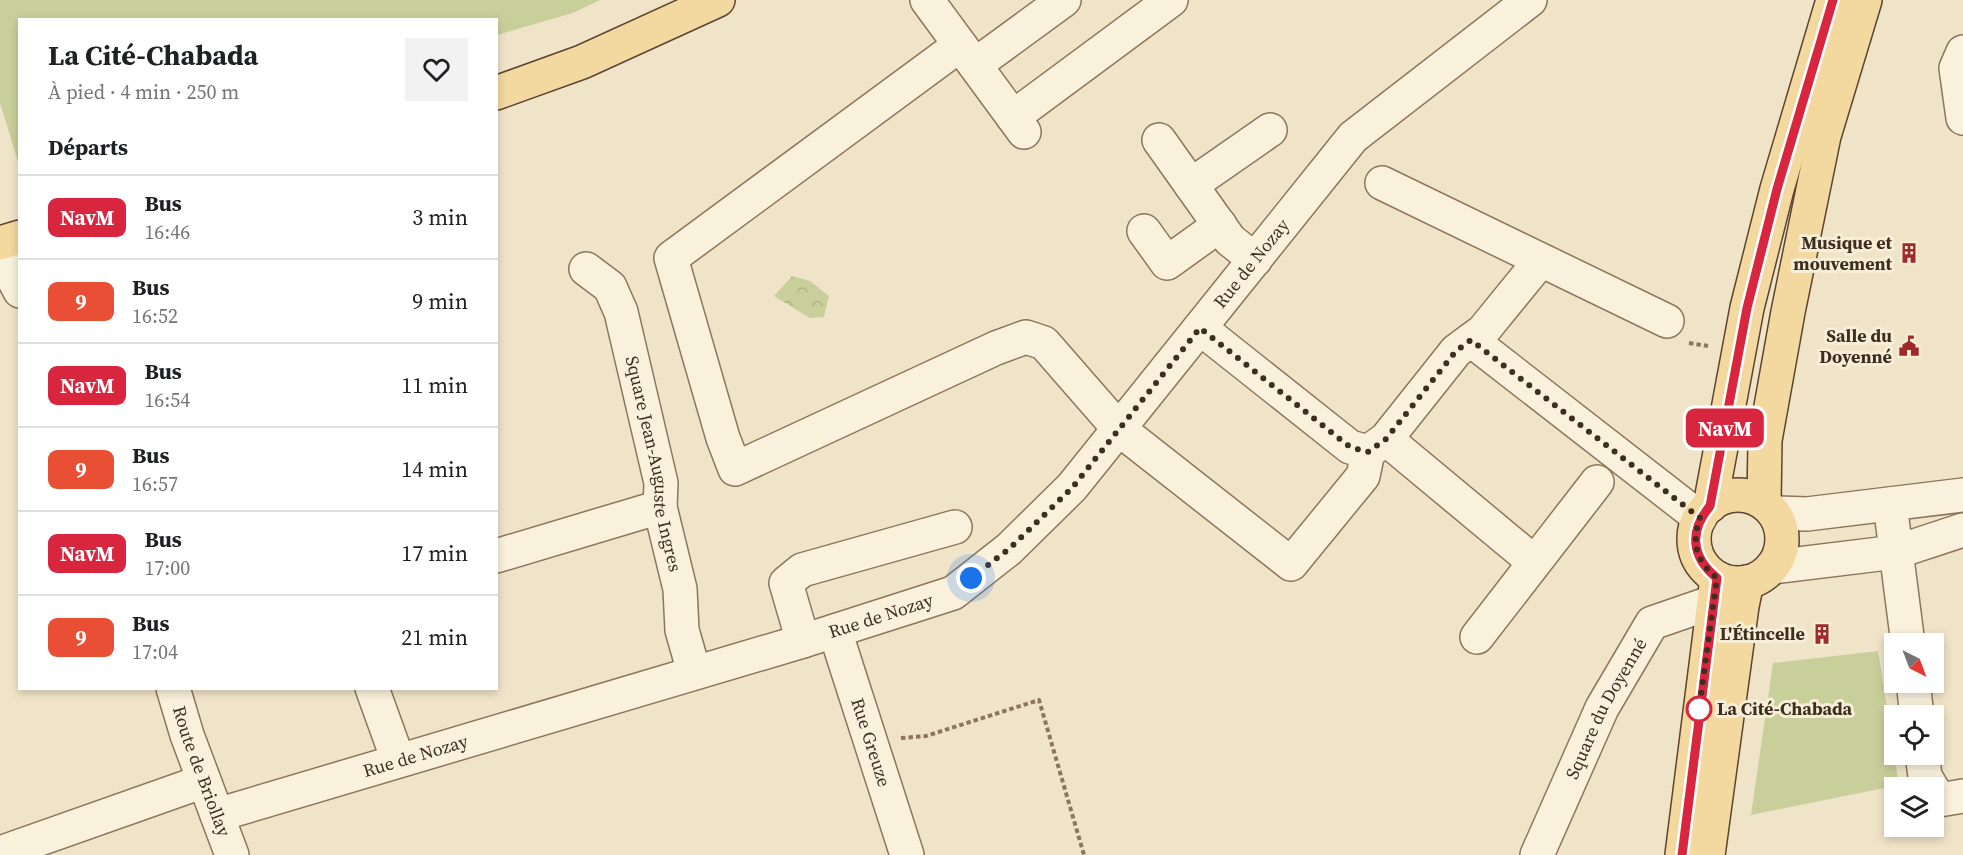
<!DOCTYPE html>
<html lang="fr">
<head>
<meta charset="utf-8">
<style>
  :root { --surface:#fff; --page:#f2f2f2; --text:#202124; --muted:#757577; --line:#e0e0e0 }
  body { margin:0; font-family:"Source Serif 4",serif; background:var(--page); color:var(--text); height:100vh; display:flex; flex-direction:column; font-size:22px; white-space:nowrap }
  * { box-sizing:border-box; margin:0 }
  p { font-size:20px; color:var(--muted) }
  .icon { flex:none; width:33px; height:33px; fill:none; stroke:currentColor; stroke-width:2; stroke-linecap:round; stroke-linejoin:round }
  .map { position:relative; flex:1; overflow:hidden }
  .side { position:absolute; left:18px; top:18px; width:480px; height:672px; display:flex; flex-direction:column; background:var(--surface); border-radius:0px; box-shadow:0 3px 9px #0003 }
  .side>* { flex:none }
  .badge { padding:0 12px; border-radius:9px; font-size:21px; line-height:39px }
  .needle { width:39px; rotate:138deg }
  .buttons { position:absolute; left:1884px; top:633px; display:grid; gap:12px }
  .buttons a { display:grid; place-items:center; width:60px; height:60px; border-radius:0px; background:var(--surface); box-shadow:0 3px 9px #0003; font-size:30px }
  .you { position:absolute; width:30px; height:30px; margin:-15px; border:4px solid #fff; border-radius:50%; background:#1a73e8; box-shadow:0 0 0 9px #1a73e833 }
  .map>.badge { position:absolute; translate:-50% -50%; box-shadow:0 0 0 3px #fff }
  h2 { padding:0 30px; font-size:22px; line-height:54px }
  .round { display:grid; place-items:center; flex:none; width:63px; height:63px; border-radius:0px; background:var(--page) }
  .summary { display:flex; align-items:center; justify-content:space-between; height:102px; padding:0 30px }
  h1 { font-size:28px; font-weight:700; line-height:45px }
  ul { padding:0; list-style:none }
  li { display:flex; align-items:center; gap:18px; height:84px; padding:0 30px; border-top:2px solid var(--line) }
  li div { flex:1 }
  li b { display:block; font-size:22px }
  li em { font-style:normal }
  li .badge { min-width:66px; font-weight:700; text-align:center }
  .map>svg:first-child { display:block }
  .grass { fill:#c9cf9b }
  .forest { fill:url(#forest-crowns) }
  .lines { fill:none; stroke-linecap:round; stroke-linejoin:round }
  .minor-casing { stroke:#8d765c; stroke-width:36 }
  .major-casing { stroke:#5b4430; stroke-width:36 }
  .path { stroke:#8d765c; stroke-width:4; stroke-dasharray:4.5 3; stroke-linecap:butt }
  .minor { stroke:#faf1dc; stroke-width:33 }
  .major { stroke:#f3d9a0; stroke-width:33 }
  .line-casing { stroke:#fff; stroke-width:14 }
  .line { stroke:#d7263d; stroke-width:9 }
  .walk { stroke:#3d2e20; stroke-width:6; stroke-dasharray:0 10.8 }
  .stop-dot { fill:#fff; stroke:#d7263d; stroke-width:3 }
  .labels { text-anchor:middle; stroke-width:6; stroke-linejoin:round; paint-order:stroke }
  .poi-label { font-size:18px; font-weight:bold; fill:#3d2e20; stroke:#f7eed8; text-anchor:end }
  .street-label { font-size:18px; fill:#3d2e20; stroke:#f7eed8 }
  .stop-label { font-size:18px; font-weight:bold; fill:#3d2e20; stroke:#f7eed8; text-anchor:start }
</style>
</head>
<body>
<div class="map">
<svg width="1963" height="855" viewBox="0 0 1963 855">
  <defs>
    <pattern id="forest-crowns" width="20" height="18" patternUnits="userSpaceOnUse" patternTransform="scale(1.5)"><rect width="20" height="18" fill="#c9cf9b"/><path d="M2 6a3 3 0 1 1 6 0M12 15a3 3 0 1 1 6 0" fill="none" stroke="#aeb285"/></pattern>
  </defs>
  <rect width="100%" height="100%" fill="#f0e4c8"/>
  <!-- grass -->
  <g class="grass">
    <path d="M 0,0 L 600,0 L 573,13 L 497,35 L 496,20 L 20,20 L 19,165 L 0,103 Z"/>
    <path d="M 1878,651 L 1899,785 L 1751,815 L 1773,663 Z"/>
  </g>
  <!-- forest -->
  <path class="forest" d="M 792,276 L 810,281 L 829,296 L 824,317 L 810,318 L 774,296 Z"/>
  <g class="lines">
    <!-- minor casing -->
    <g class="minor-casing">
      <g id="minor">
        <path d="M 927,0 L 1024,132"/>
        <path d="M 960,45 L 671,258 L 723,438 L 735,469 L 996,348 L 1026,337 L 1044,343 L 1119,429 L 1291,564 L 1363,476 L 1368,452"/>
        <path d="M 1963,52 L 1956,68 L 1963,118"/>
        <path d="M 975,65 L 1064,0"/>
        <path d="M 1013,117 L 1171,0"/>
        <path d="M 1159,140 L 1230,240 L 1255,260"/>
        <path d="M 1382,183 L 1667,321"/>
        <path d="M 1191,185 L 1270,130"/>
        <path d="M 1144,231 L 1167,263 L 1220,225"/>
        <path d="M 0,253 L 20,291"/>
        <path id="s1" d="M 586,269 L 610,287 L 621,312 L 661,483 L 660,507 L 680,589 L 682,630 L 694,672"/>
        <path d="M 1200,328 L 1350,447 L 1368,452 L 1386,439 L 1456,351 L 1483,331 L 1540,261"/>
        <path d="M 1471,340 L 1700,518"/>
        <path d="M 1386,439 L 1534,562"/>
        <path d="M 1890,504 L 1908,644"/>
        <path d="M 1774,513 L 1807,514 L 1963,495"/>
        <path d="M 496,556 L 660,507"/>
        <path d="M 1772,567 L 1896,552 L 1963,530"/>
        <path id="s2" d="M 835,631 L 907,855"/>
        <path d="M 1477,637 L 1597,482"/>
        <path d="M 803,641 L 786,583 L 802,570 L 955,527"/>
        <path d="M 1913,682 L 1917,716"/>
        <path id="s3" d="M 173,688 L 187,735 L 232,855"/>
        <path d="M 372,688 L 398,760"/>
        <path d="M 1922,754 L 1925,776 L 1932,788"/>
        <path d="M 1934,791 L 1939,800 L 1963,796"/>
        <path id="s4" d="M 217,815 L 803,641 L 953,593 L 1009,549 L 1072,487 L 1353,137 L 1530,0"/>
        <path d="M 0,853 L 204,781"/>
        <path id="s5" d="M 1537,855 L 1602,708 L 1652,623 L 1713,602"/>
      </g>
    </g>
    <!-- major casing -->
    <g class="major-casing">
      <g id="major">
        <path d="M 496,93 L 582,62 L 718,0"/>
        <path d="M 0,243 L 20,237"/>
        <circle cx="1738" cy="539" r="44"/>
        <path d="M 1764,503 L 1765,440 L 1788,312 L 1824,136 L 1865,0"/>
        <path d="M 1710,506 L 1747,308 L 1777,189 L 1833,0"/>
        <path d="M 1682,855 L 1717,578"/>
        <path d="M 1708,855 L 1742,606 L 1747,582"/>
      </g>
    </g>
    <!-- path -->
    <g class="path">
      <path d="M 1689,343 L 1708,346"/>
      <path d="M 901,738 L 926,736 L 1039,700 L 1084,855"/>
    </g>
    <!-- minor -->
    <use href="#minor" class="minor"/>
    <!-- major -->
    <use href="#major" class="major"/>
  </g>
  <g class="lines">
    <!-- line casing -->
    <g class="line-casing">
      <path id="line" d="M 1682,855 L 1717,578 C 1691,557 1689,531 1710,506 L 1747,308 L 1777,189 L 1833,0"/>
    </g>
    <!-- line -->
    <use href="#line" class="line"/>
    <!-- walk -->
    <path class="walk" d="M 971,578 L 1009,549 L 1072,488 L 1200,328 L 1350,447 L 1368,452 L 1386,439 L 1456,351 L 1471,340 L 1700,518 C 1691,543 1696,561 1717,578 L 1699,709"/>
  </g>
  <!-- icons -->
  <defs>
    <g id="building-bare" transform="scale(1.62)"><path d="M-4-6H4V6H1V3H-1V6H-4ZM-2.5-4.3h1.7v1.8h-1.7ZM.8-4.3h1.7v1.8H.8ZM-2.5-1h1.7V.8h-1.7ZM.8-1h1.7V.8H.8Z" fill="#9e2a2b" stroke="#f7eed8" stroke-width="2.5" paint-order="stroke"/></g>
    <g id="civic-bare" transform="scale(1.62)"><path d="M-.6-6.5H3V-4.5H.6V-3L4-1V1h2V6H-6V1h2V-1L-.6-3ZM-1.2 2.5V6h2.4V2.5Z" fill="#9e2a2b" stroke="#f7eed8" stroke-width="2.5" paint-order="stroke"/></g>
  </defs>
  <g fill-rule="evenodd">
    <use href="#building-bare" x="1909" y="253"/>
    <use href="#civic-bare" x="1909" y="346"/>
    <use href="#building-bare" x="1822" y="634"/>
  </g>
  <!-- markers -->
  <circle class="stop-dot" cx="1699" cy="709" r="12"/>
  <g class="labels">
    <!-- poi labels -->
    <g class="poi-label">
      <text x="1892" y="249">Musique et<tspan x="1892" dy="21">mouvement</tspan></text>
      <text x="1892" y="342">Salle du<tspan x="1892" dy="21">Doyenné</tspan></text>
      <text x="1805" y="640">L'Étincelle</text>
    </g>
    <!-- street labels -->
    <g class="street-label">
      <text dy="6" stroke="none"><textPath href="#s4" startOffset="1215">Rue de Nozay</textPath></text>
      <text dy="6" stroke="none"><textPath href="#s1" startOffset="213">Square Jean-Auguste Ingres</textPath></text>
      <text dy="6" stroke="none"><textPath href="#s4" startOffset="693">Rue de Nozay</textPath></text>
      <text dy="6" stroke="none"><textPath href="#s5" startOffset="162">Square du Doyenné</textPath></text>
      <text dy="6" stroke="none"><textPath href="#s2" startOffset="117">Rue Greuze</textPath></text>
      <text dy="6" stroke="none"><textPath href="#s4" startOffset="207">Rue de Nozay</textPath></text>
      <text dy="6" stroke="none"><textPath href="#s3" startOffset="88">Route de Briollay</textPath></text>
    </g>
    <!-- stop labels -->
    <g class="stop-label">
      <text x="1717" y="715">La Cité-Chabada</text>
    </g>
  </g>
</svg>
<div class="buttons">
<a><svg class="needle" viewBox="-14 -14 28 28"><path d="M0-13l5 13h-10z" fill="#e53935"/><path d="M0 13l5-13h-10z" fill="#757577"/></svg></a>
<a><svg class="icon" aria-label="locate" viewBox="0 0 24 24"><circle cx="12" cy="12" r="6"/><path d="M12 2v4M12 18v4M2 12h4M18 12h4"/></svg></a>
<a><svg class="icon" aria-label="layers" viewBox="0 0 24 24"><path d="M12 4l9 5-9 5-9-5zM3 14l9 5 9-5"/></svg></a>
</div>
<div class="you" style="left:971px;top:578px"></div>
<b class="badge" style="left:1725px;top:428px;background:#d7263d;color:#fff">NavM</b>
<section class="side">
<div class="summary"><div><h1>La Cité-Chabada</h1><p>À pied · 4 min · 250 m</p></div><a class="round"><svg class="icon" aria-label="heart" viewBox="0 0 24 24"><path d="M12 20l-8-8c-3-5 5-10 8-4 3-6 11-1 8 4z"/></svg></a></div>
<h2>Départs</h2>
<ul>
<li><span class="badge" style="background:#d7263d;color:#fff">NavM</span><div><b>Bus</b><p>16:46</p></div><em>3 min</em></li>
<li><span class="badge" style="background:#e94f35;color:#fff">9</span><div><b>Bus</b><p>16:52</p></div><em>9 min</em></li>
<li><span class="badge" style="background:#d7263d;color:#fff">NavM</span><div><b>Bus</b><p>16:54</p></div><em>11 min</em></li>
<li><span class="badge" style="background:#e94f35;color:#fff">9</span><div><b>Bus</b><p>16:57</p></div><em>14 min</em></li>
<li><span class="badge" style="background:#d7263d;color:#fff">NavM</span><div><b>Bus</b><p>17:00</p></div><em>17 min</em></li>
<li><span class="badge" style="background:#e94f35;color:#fff">9</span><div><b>Bus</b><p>17:04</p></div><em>21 min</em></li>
</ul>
</section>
</div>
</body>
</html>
